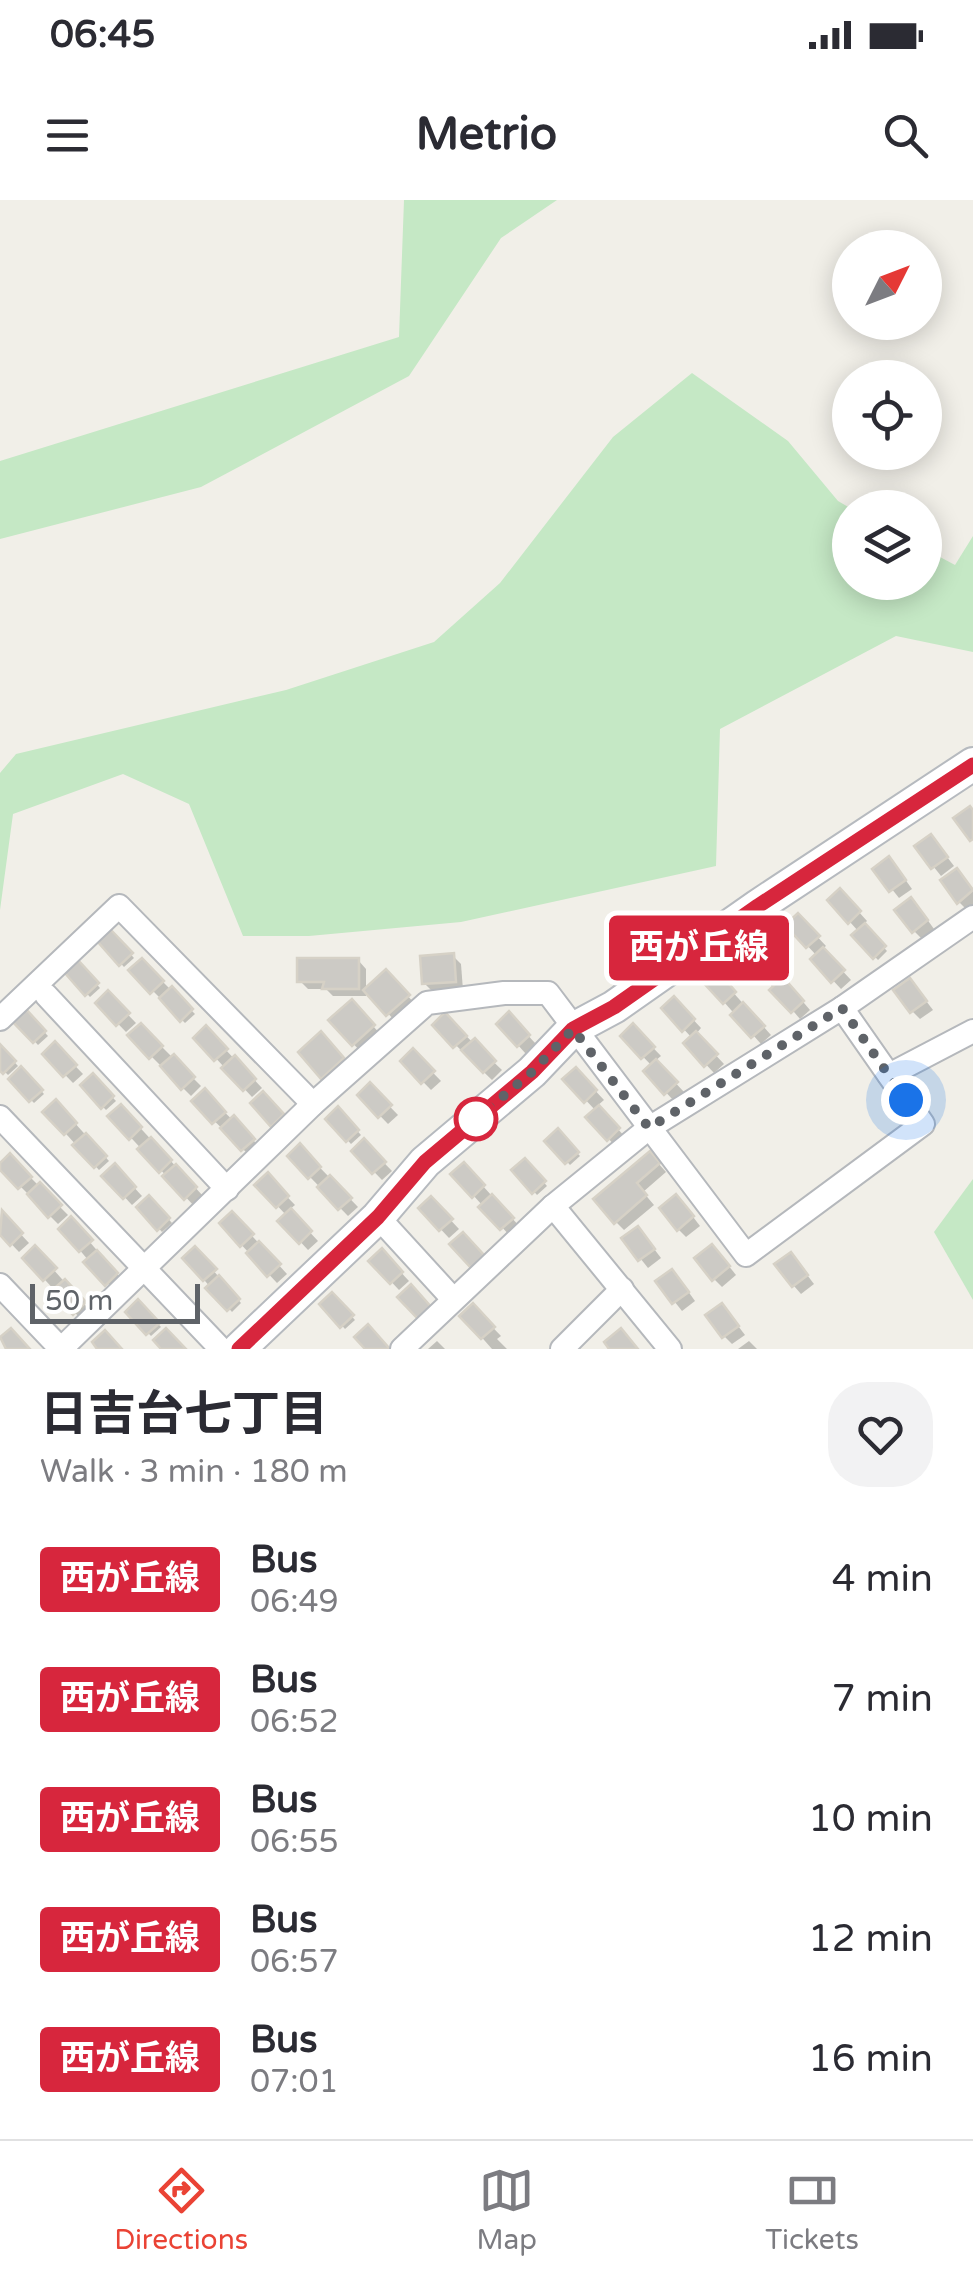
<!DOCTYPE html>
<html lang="en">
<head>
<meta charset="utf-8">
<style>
  :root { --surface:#fff; --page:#f2f2f3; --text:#2b2b33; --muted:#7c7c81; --line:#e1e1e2; --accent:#ea4335 }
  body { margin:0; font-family:"Varela Round","Noto Sans JP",sans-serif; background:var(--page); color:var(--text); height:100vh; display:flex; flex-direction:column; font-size:38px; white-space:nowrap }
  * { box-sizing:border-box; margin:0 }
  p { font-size:32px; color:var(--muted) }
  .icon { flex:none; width:55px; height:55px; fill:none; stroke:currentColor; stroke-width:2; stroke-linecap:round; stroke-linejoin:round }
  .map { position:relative; height:1149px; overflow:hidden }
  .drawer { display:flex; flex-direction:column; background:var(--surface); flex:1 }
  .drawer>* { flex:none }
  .badge { padding:0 20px; border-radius:8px; font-size:35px; line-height:65px }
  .needle { width:65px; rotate:48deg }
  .buttons { position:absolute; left:832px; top:30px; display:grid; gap:20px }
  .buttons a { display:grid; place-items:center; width:110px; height:110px; border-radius:50%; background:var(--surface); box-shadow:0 5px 25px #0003; font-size:50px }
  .scale { position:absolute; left:30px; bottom:25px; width:170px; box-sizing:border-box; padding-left:10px; border:5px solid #5f6368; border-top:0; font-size:28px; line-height:35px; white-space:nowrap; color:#5f6368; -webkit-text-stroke:8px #fff; paint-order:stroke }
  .you { position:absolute; width:50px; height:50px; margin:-25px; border:8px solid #fff; border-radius:50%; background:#1a73e8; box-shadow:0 0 0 15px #1a73e833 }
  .map>.badge { position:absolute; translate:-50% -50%; box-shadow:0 0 0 5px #fff }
  .round { display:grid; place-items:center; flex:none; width:105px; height:105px; border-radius:40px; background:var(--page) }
  .headline { display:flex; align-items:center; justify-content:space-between; height:170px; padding:0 40px }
  h1 { font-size:48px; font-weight:700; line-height:75px }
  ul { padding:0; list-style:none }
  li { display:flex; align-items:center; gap:30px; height:120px; padding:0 40px }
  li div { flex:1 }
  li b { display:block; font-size:38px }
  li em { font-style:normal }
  li .badge { min-width:110px; font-weight:700; text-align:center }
  .status { display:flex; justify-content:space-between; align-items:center; height:70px; padding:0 50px; background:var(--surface); direction:ltr }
  .status svg { height:28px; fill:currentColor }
  header { display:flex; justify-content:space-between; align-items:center; height:130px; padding:0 40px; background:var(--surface); font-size:45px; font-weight:700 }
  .dock { display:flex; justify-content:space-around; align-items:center; height:140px; border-top:2px solid var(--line); background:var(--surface); font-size:28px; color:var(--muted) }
  .dock a { display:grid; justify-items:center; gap:5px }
  .dock .current { color:var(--accent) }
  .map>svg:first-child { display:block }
  .green { fill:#c5e8c5 }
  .shadow { fill:#0003 }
  .building { fill:#cccac5; stroke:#d6d1c6; stroke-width:2.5 }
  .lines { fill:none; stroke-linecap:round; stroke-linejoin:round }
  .street-casing { stroke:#b5b8bc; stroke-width:26 }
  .secondary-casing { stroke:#b6babf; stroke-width:36 }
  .street { stroke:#fff; stroke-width:22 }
  .secondary { stroke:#fff; stroke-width:32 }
  .line-casing { stroke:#fff; stroke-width:22 }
  .line { stroke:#d7263d; stroke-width:15 }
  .walk { stroke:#5f6368; stroke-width:10; stroke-dasharray:0 18 }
  .stop-dot { fill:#fff; stroke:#d7263d; stroke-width:5 }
</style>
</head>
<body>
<div class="status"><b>06:45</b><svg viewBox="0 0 49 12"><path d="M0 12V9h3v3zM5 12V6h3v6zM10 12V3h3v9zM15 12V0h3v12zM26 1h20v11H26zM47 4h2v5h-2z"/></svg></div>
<header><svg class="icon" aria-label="menu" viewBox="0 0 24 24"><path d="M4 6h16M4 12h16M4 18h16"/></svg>Metrio<svg class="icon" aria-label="search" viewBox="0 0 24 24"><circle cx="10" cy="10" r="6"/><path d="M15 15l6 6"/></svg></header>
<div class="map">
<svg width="973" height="1149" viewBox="0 0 973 1149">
  <rect width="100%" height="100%" fill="#f1efe8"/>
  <!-- green -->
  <g class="green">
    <path d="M 404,0 L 557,0 L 501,38 L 409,176 L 201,287 L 0,339 L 0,261 L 399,137 Z"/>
    <path d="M 692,173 L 788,241 L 838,301 L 850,308 L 850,382 L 925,382 L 925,349 L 955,365 L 973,336 L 973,452 L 896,436 L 720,529 L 716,666 L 461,722 L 309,736 L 243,736 L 189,604 L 123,574 L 13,614 L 0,710 L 0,573 L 16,554 L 286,490 L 434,442 L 500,383 L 613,237 Z"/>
    <path d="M 973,979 L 973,1100 L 934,1032 Z"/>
  </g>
  <!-- shadow -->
  <g class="shadow">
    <path d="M 938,645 L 954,666 L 941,676 L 918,647 Z"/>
    <path d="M 897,668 L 912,689 L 899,698 L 876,669 Z"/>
    <path d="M 964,679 L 973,691 L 973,705 L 967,710 L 959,702 Z"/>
    <path d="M 840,691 L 867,721 L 863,725 L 887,751 L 878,760 L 855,736 L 859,732 L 830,700 Z"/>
    <path d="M 919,708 L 934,729 L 922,739 L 914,731 Z"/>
    <path d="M 798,716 L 826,746 L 822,749 L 851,780 L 841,789 L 813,759 L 817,756 L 788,725 Z"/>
    <path d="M 111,733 L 134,758 L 124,767 L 101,742 Z"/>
    <path d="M 758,749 L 810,810 L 800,819 L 748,758 Z"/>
    <path d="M 453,756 L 461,764 L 463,790 L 432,791 L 424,783 Z"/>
    <path d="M 358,760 L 366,769 L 366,790 L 386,772 L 416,805 L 396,822 L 366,790 L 366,796 L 333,796 L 326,789 L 308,789 L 300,781 Z"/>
    <path d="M 142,761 L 195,814 L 185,823 L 132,770 Z"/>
    <path d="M 78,764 L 100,788 L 90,797 L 68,773 Z"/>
    <path d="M 715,772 L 771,835 L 761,844 L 724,802 Z"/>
    <path d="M 917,789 L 933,810 L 920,819 L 912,811 Z"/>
    <path d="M 108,794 L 136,823 L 126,832 L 98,803 Z"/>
    <path d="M 674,799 L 701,828 L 696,834 L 724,864 L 714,873 L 686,843 L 692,838 L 664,808 Z"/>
    <path d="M 359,810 L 381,835 L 361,852 L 331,820 Z"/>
    <path d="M 25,811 L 48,836 L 38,845 L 15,820 Z"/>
    <path d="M 509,815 L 536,844 L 526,854 L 499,824 Z"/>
    <path d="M 445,816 L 502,870 L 492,880 L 435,825 Z"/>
    <path d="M 141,826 L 201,886 L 191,896 L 131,836 Z"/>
    <path d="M 633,827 L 661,856 L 655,861 L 684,892 L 674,901 L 646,871 L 652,866 L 623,836 Z"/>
    <path d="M 206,829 L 262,888 L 252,897 L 197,838 Z"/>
    <path d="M 329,843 L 350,867 L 331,885 L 323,877 Z"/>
    <path d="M 55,845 L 83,874 L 73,883 L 45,854 Z"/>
    <path d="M 0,847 L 18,866 L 8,875 L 0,867 Z"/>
    <path d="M 413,852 L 441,881 L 431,890 L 403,861 Z"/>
    <path d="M 21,869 L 44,894 L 34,903 L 11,879 Z"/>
    <path d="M 576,870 L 604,900 L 597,906 L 626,938 L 616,947 L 589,917 L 596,911 L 566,879 Z"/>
    <path d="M 93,877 L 116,901 L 106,910 L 83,886 Z"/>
    <path d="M 370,886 L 398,915 L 388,924 L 360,895 Z"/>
    <path d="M 204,892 L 261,948 L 251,957 L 194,901 Z"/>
    <path d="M 121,907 L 203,996 L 194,1006 L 111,916 Z"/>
    <path d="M 338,910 L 361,935 L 351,944 L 328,919 Z"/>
    <path d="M 64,911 L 109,961 L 99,970 L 46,912 Z"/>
    <path d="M 557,932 L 580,956 L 570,965 L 548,941 Z"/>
    <path d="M 364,942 L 392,971 L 382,980 L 354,951 Z"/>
    <path d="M 300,947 L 358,1007 L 348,1016 L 310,977 Z"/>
    <path d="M 650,954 L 666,972 L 643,992 L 654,1005 L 624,1030 L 616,1022 Z"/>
    <path d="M 10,957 L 68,1015 L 58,1024 L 0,966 Z"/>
    <path d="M 525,961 L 547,986 L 537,995 L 515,970 Z"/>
    <path d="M 464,965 L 520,1027 L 510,1036 L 454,974 Z"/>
    <path d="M 115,967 L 142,996 L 132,1005 L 105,976 Z"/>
    <path d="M 267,976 L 295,1005 L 289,1010 L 318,1041 L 308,1050 L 281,1021 L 286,1015 L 258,985 Z"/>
    <path d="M 149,998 L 172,1023 L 162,1032 L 139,1007 Z"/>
    <path d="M 431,999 L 459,1029 L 449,1038 L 421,1008 Z"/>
    <path d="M 684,1005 L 700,1026 L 686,1037 L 678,1029 Z"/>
    <path d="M 1,1013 L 29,1043 L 19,1052 L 0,1032 Z"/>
    <path d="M 232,1014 L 287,1074 L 277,1083 L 222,1024 Z"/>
    <path d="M 71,1020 L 124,1082 L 115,1092 L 62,1029 Z"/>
    <path d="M 645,1037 L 661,1058 L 648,1068 L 625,1039 Z"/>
    <path d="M 35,1049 L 87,1107 L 78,1116 L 25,1058 Z"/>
    <path d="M 195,1049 L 241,1103 L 232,1112 L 185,1058 Z"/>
    <path d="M 382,1052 L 409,1081 L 399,1090 L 372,1061 Z"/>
    <path d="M 720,1055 L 736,1075 L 722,1087 L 714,1079 Z"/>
    <path d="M 798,1063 L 814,1084 L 801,1094 L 794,1086 Z"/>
    <path d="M 680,1080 L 695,1101 L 682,1111 L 659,1082 Z"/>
    <path d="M 332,1095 L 355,1120 L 345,1129 L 323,1104 Z"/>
    <path d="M 138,1103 L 161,1127 L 151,1136 L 128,1112 Z"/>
    <path d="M 473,1107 L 501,1136 L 497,1139 L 507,1149 L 492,1149 L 463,1116 Z"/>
    <path d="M 729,1114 L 745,1135 L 732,1144 L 724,1136 Z"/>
    <path d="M 437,1141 L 445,1149 L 428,1149 Z"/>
    <path d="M 749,1141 L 757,1149 L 738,1149 Z"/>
  </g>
  <!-- building -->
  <g class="building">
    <path d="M 970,606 L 973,610 L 973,639 L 970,641 L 953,618 Z"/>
    <path d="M 931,634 L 948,657 L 931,669 L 914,646 Z"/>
    <path d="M 889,656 L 906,680 L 889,692 L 872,669 Z"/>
    <path d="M 957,668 L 973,690 L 957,704 L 940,680 Z"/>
    <path d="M 840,688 L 861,711 L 848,724 L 827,700 Z"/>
    <path d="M 911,697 L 928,720 L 912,733 L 894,710 Z"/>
    <path d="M 798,713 L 820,736 L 806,748 L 785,725 Z"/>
    <path d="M 865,723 L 886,746 L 873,759 L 851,735 Z"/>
    <path d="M 111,730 L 133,753 L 119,766 L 98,742 Z"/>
    <path d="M 758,745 L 780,768 L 766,781 L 745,758 Z"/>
    <path d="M 823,747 L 845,770 L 831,783 L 810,759 Z"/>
    <path d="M 454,753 L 456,782 L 422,784 L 420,756 Z"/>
    <path d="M 142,758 L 164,781 L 150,794 L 128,770 Z"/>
    <path d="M 297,758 L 359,758 L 359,789 L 322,789 L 324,782 L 297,782 Z"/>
    <path d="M 78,760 L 99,783 L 85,796 L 64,772 Z"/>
    <path d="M 715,768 L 736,792 L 723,804 L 701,780 Z"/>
    <path d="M 386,769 L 410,795 L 386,816 L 363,790 Z"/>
    <path d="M 783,777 L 804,801 L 791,813 L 769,790 Z"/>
    <path d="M 910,778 L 927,801 L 910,813 L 893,790 Z"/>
    <path d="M 172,786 L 193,809 L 180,822 L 159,798 Z"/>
    <path d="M 108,790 L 130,813 L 116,826 L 95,803 Z"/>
    <path d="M 674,796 L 695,819 L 682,832 L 661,808 Z"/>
    <path d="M 352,799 L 375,825 L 352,846 L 328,820 Z"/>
    <path d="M 743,802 L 765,826 L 751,838 L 730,815 Z"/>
    <path d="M 25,808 L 46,831 L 33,843 L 11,820 Z"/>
    <path d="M 509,811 L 530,835 L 517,847 L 496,824 Z"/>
    <path d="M 445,812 L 467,836 L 453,848 L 432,825 Z"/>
    <path d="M 141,823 L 163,846 L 149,859 L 127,835 Z"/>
    <path d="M 633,823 L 655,847 L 641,859 L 620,836 Z"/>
    <path d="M 206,825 L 228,849 L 214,861 L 193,838 Z"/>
    <path d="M 321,831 L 344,858 L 321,879 L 298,852 Z"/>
    <path d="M 696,831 L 718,854 L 704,867 L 683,843 Z"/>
    <path d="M 475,838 L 496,861 L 483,873 L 461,850 Z"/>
    <path d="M 55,841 L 77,865 L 63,877 L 42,854 Z"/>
    <path d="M 0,844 L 16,861 L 3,874 L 0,871 Z"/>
    <path d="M 413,848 L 435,871 L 421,884 L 400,861 Z"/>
    <path d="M 174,854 L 195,877 L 181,890 L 160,866 Z"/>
    <path d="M 235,855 L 256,879 L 243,891 L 221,868 Z"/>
    <path d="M 656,859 L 678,882 L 664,895 L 643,871 Z"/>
    <path d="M 21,866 L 43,890 L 29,902 L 8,879 Z"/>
    <path d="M 576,867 L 597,890 L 584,903 L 562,879 Z"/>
    <path d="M 93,873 L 114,896 L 101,909 L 80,885 Z"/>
    <path d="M 370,882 L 392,905 L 378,918 L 357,895 Z"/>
    <path d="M 205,888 L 226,912 L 212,924 L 191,901 Z"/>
    <path d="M 263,891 L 284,914 L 271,927 L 250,903 Z"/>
    <path d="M 56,899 L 77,923 L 64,935 L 42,912 Z"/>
    <path d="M 121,904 L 142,927 L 129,940 L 107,916 Z"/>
    <path d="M 599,905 L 620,928 L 607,941 L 585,917 Z"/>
    <path d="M 338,906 L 359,930 L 346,942 L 325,919 Z"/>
    <path d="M 234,915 L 255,939 L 241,951 L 220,928 Z"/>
    <path d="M 558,928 L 579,952 L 565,964 L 544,941 Z"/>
    <path d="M 86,933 L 107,956 L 94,968 L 72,945 Z"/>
    <path d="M 151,937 L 172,960 L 159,973 L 137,949 Z"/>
    <path d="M 364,938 L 386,962 L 372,974 L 351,951 Z"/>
    <path d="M 300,943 L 321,967 L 308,979 L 287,956 Z"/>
    <path d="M 650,951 L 660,963 L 637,983 L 647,995 L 614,1024 L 593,999 Z"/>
    <path d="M 10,953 L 32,977 L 18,989 L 0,970 L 0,963 Z"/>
    <path d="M 525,958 L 546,981 L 532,994 L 511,970 Z"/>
    <path d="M 464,962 L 485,985 L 472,998 L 450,974 Z"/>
    <path d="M 115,963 L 136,987 L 123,999 L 101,976 Z"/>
    <path d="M 176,964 L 197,987 L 184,1000 L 162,976 Z"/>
    <path d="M 268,972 L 289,996 L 276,1008 L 254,985 Z"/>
    <path d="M 330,975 L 352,998 L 338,1010 L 317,987 Z"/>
    <path d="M 40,982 L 62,1005 L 48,1018 L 27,994 Z"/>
    <path d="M 492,994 L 514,1018 L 500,1030 L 478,1007 Z"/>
    <path d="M 676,994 L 694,1016 L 677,1031 L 659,1008 Z"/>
    <path d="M 149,995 L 170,1018 L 157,1031 L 136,1007 Z"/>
    <path d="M 431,996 L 453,1019 L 439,1031 L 418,1008 Z"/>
    <path d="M 291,1008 L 312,1031 L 299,1044 L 277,1021 Z"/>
    <path d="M 2,1010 L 23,1033 L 10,1046 L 0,1035 Z"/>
    <path d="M 232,1011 L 254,1034 L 240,1047 L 219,1023 Z"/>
    <path d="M 71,1016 L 93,1040 L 79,1052 L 58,1029 Z"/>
    <path d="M 638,1026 L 655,1049 L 638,1061 L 621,1038 Z"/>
    <path d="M 463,1032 L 484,1055 L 471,1068 L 449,1044 Z"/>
    <path d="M 259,1041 L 281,1064 L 267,1077 L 246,1053 Z"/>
    <path d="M 712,1044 L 730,1066 L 712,1081 L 694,1058 Z"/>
    <path d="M 35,1045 L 57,1068 L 43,1081 L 22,1058 Z"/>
    <path d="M 195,1046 L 217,1069 L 203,1081 L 182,1058 Z"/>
    <path d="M 382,1048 L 403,1072 L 390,1084 L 368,1061 Z"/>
    <path d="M 97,1050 L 118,1073 L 105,1086 L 83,1062 Z"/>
    <path d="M 791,1052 L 808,1075 L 792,1087 L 774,1064 Z"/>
    <path d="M 672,1069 L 689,1092 L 672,1104 L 655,1081 Z"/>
    <path d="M 219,1075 L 240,1099 L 227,1111 L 205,1088 Z"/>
    <path d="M 65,1079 L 86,1102 L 73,1115 L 51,1091 Z"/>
    <path d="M 411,1084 L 432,1108 L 419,1120 L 397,1097 Z"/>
    <path d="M 332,1092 L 354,1115 L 340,1128 L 319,1104 Z"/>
    <path d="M 138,1099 L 160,1123 L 146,1135 L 125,1112 Z"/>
    <path d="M 473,1103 L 495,1127 L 481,1139 L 459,1116 Z"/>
    <path d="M 722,1103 L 739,1126 L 722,1138 L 705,1115 Z"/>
    <path d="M 368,1124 L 389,1148 L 388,1149 L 365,1149 L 354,1137 Z"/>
    <path d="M 11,1128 L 30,1149 L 6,1149 L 0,1137 Z"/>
    <path d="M 166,1128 L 186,1149 L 161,1149 L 153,1140 Z"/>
    <path d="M 621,1128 L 638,1149 L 609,1149 L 604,1142 Z"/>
    <path d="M 105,1130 L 122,1149 L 97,1149 L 92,1142 Z"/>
  </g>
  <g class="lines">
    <!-- street casing -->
    <g class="street-casing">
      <g id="street">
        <path d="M 46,795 L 227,989"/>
        <path d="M 0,819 L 119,706 L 313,904"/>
        <path d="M 889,875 L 973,831"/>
        <path d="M 0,917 L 221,1149"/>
        <path d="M 553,1006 L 670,1149"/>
        <path d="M 378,1017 L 453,1099"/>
        <path d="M 0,1085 L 61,1149"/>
        <path d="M 61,1149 L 313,904 L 427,803 L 504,793 L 548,793 L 746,1055 L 923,924 L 842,808"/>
        <path d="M 402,1149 L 553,1006 L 649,928 L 842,808 L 973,717"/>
        <path d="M 562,1149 L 622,1089"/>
      </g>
    </g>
    <!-- secondary casing -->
    <g class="secondary-casing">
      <path id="secondary" d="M 239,1149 L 378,1017 L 425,962 L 532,872 L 573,829 L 614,807 L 758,706 L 973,564"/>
    </g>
    <!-- street -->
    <use href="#street" class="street"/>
    <!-- secondary -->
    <use href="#secondary" class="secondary"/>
  </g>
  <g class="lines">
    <!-- line casing -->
    <g class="line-casing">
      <path id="line" d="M 239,1149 L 378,1017 L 425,962 L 532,872 L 573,829 L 614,807 L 758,706 L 973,565"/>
    </g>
    <!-- line -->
    <use href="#line" class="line"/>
    <!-- walk -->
    <path class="walk" d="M 476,919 L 532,872 L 573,829 L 649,928 L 842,808 L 906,900"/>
  </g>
  <!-- markers -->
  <circle class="stop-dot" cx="476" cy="919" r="20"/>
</svg>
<div class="buttons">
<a><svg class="needle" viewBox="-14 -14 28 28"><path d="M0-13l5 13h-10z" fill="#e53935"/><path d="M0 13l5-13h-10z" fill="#7c7c81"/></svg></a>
<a><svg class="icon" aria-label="locate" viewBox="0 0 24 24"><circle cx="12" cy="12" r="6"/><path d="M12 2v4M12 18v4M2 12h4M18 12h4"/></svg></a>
<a><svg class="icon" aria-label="layers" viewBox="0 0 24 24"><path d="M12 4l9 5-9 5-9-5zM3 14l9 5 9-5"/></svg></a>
</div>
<div class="scale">50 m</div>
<div class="you" style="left:906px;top:900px"></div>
<b class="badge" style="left:699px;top:748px;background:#d7263d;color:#fff">西が丘線</b>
</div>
<section class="drawer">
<div class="headline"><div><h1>日吉台七丁目</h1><p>Walk · 3 min · 180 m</p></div><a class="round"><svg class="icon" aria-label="heart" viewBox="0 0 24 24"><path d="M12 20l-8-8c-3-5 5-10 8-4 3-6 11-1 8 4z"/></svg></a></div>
<ul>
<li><span class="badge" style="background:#d7263d;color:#fff">西が丘線</span><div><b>Bus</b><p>06:49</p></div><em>4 min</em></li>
<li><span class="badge" style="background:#d7263d;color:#fff">西が丘線</span><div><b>Bus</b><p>06:52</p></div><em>7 min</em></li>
<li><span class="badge" style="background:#d7263d;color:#fff">西が丘線</span><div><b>Bus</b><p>06:55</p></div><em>10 min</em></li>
<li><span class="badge" style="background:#d7263d;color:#fff">西が丘線</span><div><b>Bus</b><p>06:57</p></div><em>12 min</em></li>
<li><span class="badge" style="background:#d7263d;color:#fff">西が丘線</span><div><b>Bus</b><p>07:01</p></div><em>16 min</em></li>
</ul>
</section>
<nav class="dock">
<a class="current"><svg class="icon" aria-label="directions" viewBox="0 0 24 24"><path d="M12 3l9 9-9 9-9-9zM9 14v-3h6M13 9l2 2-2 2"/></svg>Directions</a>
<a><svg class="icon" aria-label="map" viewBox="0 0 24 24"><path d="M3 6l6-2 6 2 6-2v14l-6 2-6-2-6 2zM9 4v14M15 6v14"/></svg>Map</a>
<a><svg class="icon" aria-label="tickets" viewBox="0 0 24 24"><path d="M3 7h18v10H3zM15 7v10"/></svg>Tickets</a>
</nav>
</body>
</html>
